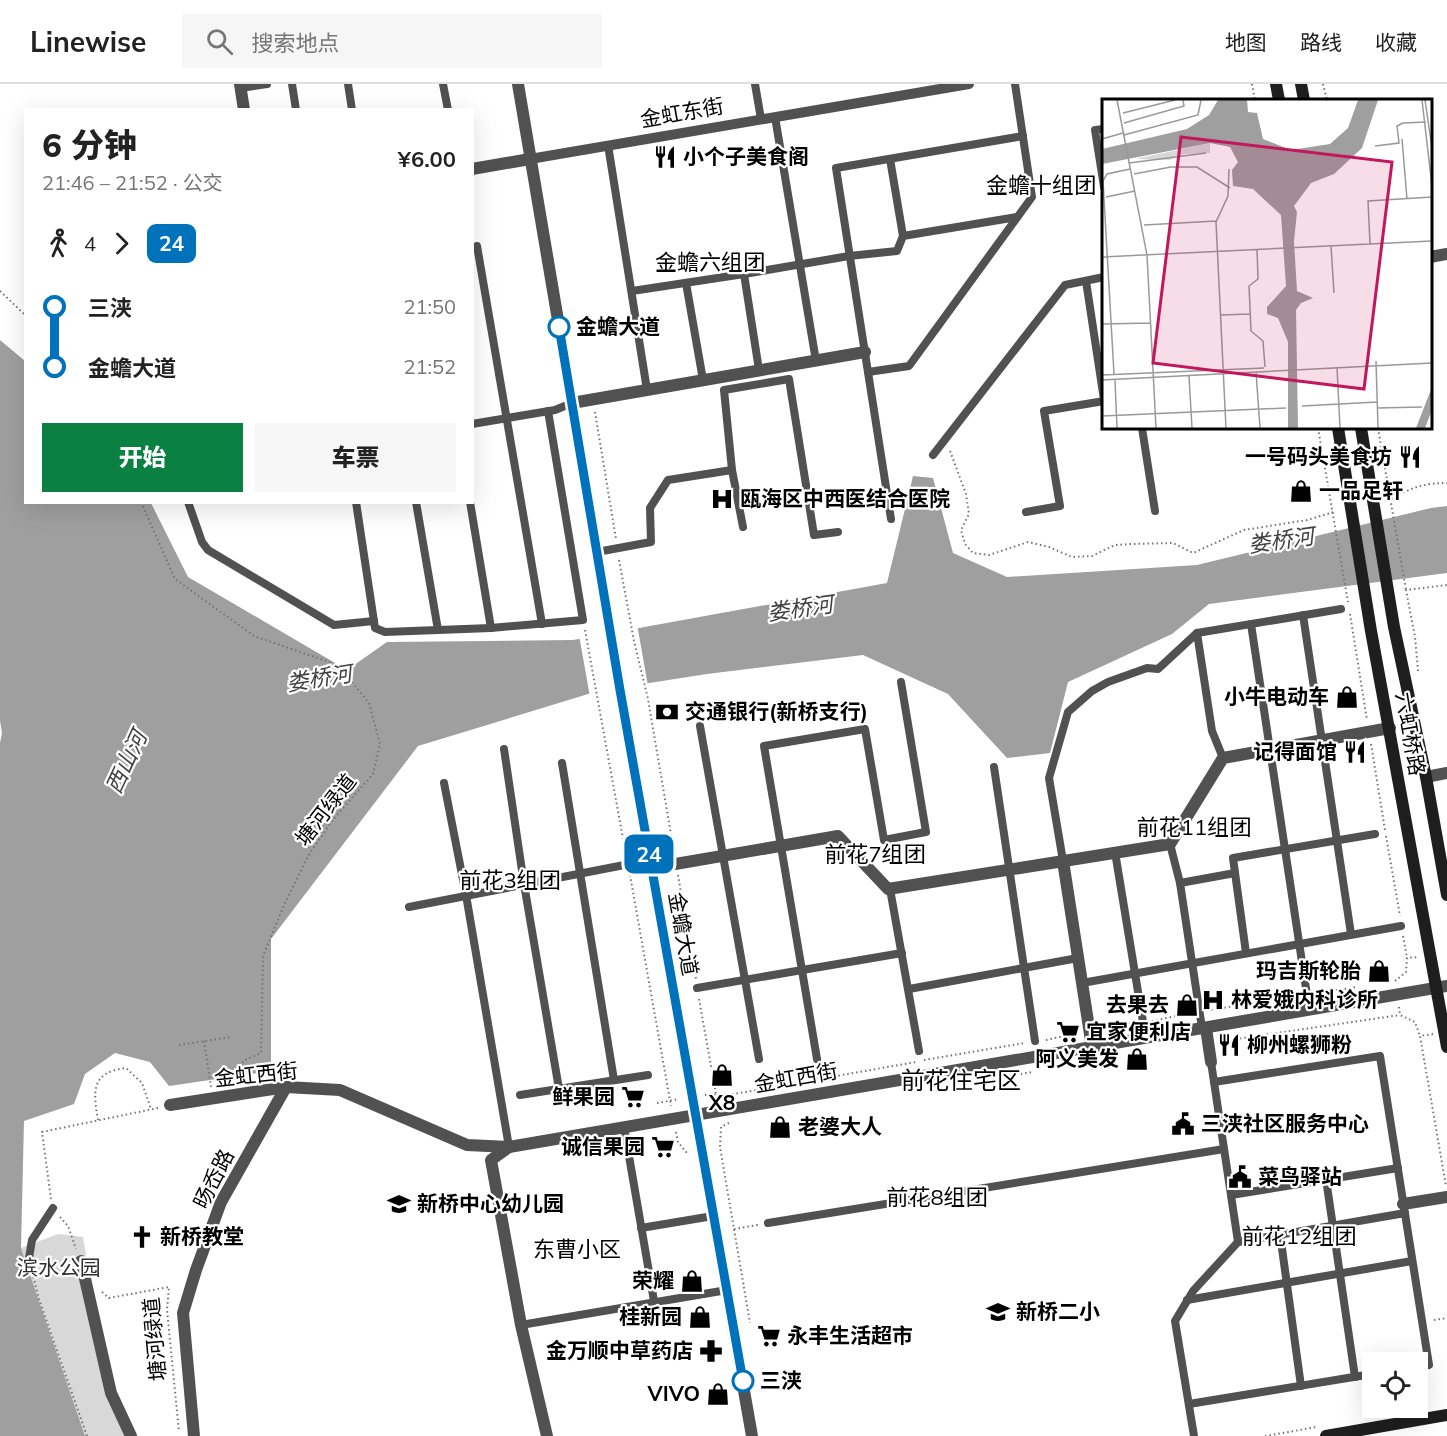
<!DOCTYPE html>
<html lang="zh">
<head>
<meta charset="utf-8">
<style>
  :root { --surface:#fff; --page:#f6f6f6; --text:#222; --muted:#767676; --line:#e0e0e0; --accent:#0b8043 }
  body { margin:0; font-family:Mulish,"Noto Sans SC",sans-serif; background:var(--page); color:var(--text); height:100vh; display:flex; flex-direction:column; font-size:22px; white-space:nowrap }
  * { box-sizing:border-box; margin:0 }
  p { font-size:20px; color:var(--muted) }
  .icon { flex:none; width:33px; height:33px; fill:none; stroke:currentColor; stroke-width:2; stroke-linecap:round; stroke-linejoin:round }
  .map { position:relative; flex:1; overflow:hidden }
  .panel { position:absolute; left:24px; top:24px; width:450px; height:396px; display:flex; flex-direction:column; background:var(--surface); border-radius:0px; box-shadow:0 6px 24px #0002 }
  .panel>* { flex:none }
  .badge { padding:0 12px; border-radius:9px; font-size:21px; line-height:39px }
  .fabs { position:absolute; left:1362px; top:1268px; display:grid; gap:12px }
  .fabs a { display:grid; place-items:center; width:66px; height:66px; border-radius:0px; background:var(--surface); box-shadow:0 6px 24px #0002; font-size:30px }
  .map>.badge { position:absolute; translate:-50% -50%; box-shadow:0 0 0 3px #fff }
  .legs { display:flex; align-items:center; gap:9px; height:66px; padding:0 18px; font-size:20px }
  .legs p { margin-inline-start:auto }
  .head { display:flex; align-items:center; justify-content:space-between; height:102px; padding:0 18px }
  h1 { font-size:33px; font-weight:800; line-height:45px }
  .action { display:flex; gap:12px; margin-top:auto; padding:12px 18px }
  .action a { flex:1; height:69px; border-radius:0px; background:var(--accent); color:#fff; font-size:24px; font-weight:800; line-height:69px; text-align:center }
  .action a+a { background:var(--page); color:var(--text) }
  ul { padding:0 18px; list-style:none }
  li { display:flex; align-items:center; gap:21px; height:60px; font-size:22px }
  li i { display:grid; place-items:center; width:9px; height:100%; margin:0 8px; background:currentColor }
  li i::after { content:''; width:15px; height:15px; margin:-8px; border:4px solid; border-radius:50%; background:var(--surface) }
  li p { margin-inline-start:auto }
  li:first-child i { background:linear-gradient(#0000 50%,currentColor 0) }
  li:last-child i { background:linear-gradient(currentColor 50%,#0000 0) }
  header { display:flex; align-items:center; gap:36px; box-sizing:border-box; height:84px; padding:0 30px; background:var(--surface); border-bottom:2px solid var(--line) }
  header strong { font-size:28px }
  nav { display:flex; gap:33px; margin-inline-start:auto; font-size:21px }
  .search { width:420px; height:54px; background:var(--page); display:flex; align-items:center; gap:15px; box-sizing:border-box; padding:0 21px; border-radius:0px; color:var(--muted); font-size:22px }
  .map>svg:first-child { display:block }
  .green { fill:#d8d8d8 }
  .water { fill:#9f9f9f }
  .pier { fill:#fff }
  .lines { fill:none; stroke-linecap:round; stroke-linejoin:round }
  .path { stroke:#737373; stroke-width:2; stroke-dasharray:1.5 3; stroke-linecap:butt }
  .service { stroke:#515151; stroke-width:8 }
  .pedestrian { stroke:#515151; stroke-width:10 }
  .minor { stroke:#515151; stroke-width:12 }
  .tertiary { stroke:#515151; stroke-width:12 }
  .secondary { stroke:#1e1e1e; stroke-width:12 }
  .line-1-casing { stroke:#fff; stroke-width:14 }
  .line-1 { stroke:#0072bc; stroke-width:9 }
  .stop-1-dot { fill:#fff; stroke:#0072bc; stroke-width:3 }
  .labels { text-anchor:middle; stroke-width:4.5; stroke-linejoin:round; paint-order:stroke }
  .street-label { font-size:21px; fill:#000; stroke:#fff }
  .poi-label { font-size:21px; font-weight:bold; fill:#000; stroke:#fff; text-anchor:start }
  .stop-label { font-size:21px; font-weight:bold; fill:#000; stroke:#fff; text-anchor:start }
  .park-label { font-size:21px; fill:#2f2f2f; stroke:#fff }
  .neighbourhood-label { font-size:22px; fill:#000; stroke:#fff }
  .water-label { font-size:22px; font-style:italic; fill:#404040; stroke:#fff }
  .quarter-label { font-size:24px; fill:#000; stroke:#fff }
  .inset-road { fill:none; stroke:#999; stroke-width:1.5 }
  .view { fill:#c2185b; fill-opacity:0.15; stroke:#c2185b; stroke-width:3 }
  .inset-edge { fill:none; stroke:#000; stroke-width:3 }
</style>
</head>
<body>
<header>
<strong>Linewise</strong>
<div class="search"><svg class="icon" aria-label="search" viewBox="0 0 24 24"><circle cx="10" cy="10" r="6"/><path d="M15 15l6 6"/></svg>搜索地点</div>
<nav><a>地图</a><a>路线</a><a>收藏</a></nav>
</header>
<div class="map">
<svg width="1447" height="1352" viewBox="0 0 1447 1352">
  <rect width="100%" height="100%" fill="#fff"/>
  <!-- green -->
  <path class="green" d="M 58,1150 L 83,1153 L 98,1243 L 108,1317 L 127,1352 L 85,1352 L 21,1164 Z"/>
  <!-- water -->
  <path class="water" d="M 0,256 L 25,277 L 26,418 L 151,419 L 188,493 L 347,586 L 387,558 L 573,556 L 887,499 L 913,392 L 933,394 L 953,469 L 1007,493 L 1197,481 L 1431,424 L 1447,422 L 1447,489 L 1209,520 L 1172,550 L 1068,598 L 1050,669 L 1007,674 L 948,610 L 863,571 L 707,590 L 598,607 L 418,662 L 271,855 L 271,987 L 169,1002 L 150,978 L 115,969 L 85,990 L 74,1020 L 24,1037 L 21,1164 L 85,1352 L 0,1352 L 0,659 L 2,649 L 0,637 Z"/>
  <!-- pier -->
  <path class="pier" d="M 637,540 L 648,602 L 590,613 L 579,551 Z"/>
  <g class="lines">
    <!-- path -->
    <g class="path">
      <path d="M 1252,0 L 1255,16"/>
      <path d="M 1323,0 L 1327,16"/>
      <path d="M 0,207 L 26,232"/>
      <path d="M 595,328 L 616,455"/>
      <path d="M 1318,344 L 1348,518"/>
      <path d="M 1378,344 L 1406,506"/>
      <path d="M 950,367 L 966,410 L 969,430 L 961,446 L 965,460 L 973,469 L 989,471 L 1028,458 L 1049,463 L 1072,473 L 1092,472 L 1115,461 L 1131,460 L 1173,459 L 1193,469 L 1244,446 L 1307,436 L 1334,428"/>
      <path d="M 1391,415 C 1411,404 1423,399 1447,399"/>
      <path d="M 141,418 L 175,495 L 254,552 L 338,581 L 369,619 L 380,660 L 373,690 L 332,737 L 308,772 L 284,821 L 263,872 L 261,969 L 243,977 L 243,997"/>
      <path d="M 619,476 L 634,557 L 648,615 L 674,768"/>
      <path d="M 1350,530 L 1367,636"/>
      <path d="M 585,546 L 626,771"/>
      <path d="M 1418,587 L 1415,553 L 1406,506 L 1447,501"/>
      <path d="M 1371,660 L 1385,746"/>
      <path d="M 1386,752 L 1400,832"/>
      <path d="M 630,791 L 671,1022"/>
      <path d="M 678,791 L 696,895"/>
      <path d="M 1403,852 L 1407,874"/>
      <path d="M 1395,897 L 1406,888 L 1407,874 L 1419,873"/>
      <path d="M 1318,909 L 1357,903"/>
      <path d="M 699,915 L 716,1010"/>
      <path d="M 1399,923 L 1400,931 L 1415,938 L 1420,952"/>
      <path d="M 1211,926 L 1297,912"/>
      <path d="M 1152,937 L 1191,929"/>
      <path d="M 1102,945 L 1132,940"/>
      <path d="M 1433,950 L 1420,952 L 1446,1102"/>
      <path d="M 1046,956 L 1078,949"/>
      <path d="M 204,957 L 211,1003"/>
      <path d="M 1222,957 L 1400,931"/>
      <path d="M 179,961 L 231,953"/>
      <path d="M 924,976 L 1025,959"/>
      <path d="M 994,994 L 1033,988"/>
      <path d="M 705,1011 L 734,1010 L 916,978"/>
      <path d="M 657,1019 L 679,1015"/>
      <path d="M 98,1036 C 93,1007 91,988 126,984 L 142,999 L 151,1025"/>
      <path d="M 729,1039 L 721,1043 L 720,1063 L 750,1239"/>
      <path d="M 676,1048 L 678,1058 L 686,1068 L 690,1067"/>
      <path d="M 51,1115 L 42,1048 L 158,1024"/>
      <path d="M 60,1133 L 68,1142 L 76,1165"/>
      <path d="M 734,1145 L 758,1141"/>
      <path d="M 31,1184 L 39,1215 L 87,1352"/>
      <path d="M 102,1208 L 109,1214 L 169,1203 L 167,1226 L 179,1348"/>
      <path d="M 1434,1236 L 1447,1234"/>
      <path d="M 1265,1352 L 1317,1343"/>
    </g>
    <!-- service -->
    <g class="service">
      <path d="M 292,0 L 296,26"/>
      <path d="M 348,0 L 352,26"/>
      <path d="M 443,0 L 448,26"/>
      <path d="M 755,0 L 761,35"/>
      <path d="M 241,4 L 267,0"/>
      <path d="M 775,33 L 816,277"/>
      <path d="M 1104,45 L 1095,46 L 1104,103"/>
      <path d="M 608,61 L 647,306"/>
      <path d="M 890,75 L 903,152"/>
      <path d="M 477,162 L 542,540"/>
      <path d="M 744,190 L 849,172 L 897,167 L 903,152 L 1017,133"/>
      <path d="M 1086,197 L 1104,316"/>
      <path d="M 686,199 L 703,296"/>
      <path d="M 632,207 L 744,190 L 759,286"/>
      <path d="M 868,288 L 909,282 L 1032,113 L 1015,0"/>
      <path d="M 472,340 L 555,326 L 572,319"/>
      <path d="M 1142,344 L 1155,427"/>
      <path d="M 933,371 L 1065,201 L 1104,193"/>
      <path d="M 188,418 L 202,458 L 208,466 L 334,541 L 374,537"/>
      <path d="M 356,418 L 375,544 L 385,548 L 491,544 L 583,536 L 548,327"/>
      <path d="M 416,418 L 438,546"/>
      <path d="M 470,418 L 491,544"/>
      <path d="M 1026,428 L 1060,422 L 1044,327 L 1104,317"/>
      <path d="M 891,435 L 836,84 L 1023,52"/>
      <path d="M 743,443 L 732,386 L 724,306 L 789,295 L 814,451 L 838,448"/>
      <path d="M 597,468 L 651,458 L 650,424 L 668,396 L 732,386"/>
      <path d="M 1303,531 L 1351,850"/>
      <path d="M 1251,540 L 1307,911"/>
      <path d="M 1197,549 L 1341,525"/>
      <path d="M 700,642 L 759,975"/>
      <path d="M 504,665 L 524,800 L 559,1005"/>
      <path d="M 562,679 L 614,996"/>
      <path d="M 994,683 L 1035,957"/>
      <path d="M 444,699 L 466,811 L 509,1063"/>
      <path d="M 1170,760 L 1180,799 L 1202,944"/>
      <path d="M 1115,768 L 1143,938"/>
      <path d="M 1063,777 L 1049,694 L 1068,628 L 1092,607 L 1108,598 L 1147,584 L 1158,585 L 1197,549 L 1212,647 L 1223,674"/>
      <path d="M 1180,799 L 1235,789"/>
      <path d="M 890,805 L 919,967"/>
      <path d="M 409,823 L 650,776"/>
      <path d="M 1246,869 L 1233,774 L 1375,750"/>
      <path d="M 1082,899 L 1401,842"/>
      <path d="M 697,904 L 902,869"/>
      <path d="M 909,905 L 1078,874"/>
      <path d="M 817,975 L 764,662 L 865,645 L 884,756 L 926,748 L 901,598"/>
      <path d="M 1214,998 L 1380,972 L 1429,1281 L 1418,1283"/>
      <path d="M 520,1011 L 648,991"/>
      <path d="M 624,1043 L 654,1217"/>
      <path d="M 1326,1095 L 1355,1293"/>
      <path d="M 1231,1111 L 1398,1084"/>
      <path d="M 768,1139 L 1224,1065"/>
      <path d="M 641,1144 L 713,1132"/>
      <path d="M 1280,1150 L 1301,1302"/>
      <path d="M 1238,1158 L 1405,1129"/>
      <path d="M 29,1174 L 32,1156 L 53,1124"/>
      <path d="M 1187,1216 L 1412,1177"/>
      <path d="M 521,1241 L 727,1206"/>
      <path d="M 1189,1320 L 1372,1290"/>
      <path d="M 1194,1352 L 1175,1237 L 1193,1207 L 1238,1158 L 1211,978"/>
    </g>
    <!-- pedestrian -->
    <path class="pedestrian" d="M 530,75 L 969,0"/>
    <!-- minor -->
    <g class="minor">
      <path d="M 240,0 L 244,26"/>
      <path d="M 472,85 L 530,75"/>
      <path d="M 1430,173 L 1447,170"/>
      <path d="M 572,319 L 865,268"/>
      <path d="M 1426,693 L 1447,689"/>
      <path d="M 1063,777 L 1092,963"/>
      <path d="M 652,784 L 838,752 L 888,805 L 1170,760 L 1223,674 L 1390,644"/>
      <path d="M 1206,944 L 1211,978"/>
      <path d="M 170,1021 L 286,1003 L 340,1006 L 467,1061 L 509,1063 L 1447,902"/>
      <path d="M 509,1063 L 491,1076 L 521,1241 L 547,1352"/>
      <path d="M 1403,1120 L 1447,1113"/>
      <path d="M 81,1177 L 111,1309 L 131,1352"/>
      <path d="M 194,1352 L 183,1229 L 196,1186 L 221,1118 L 286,1003"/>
    </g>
    <!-- tertiary -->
    <path class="tertiary" d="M 518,0 L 624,626 L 752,1352"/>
    <!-- secondary -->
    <g class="secondary">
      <path d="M 1276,0 L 1279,16"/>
      <path d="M 1301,0 L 1304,16"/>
      <path d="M 1338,344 L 1371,547 L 1447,963"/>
      <path d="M 1361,344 L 1394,543 L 1426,693 L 1447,811"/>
      <path d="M 1326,1352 L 1447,1331"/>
    </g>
  </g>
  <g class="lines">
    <!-- line-1 casing -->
    <g class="line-1-casing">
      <path id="line-1" d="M 559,243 L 620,606 L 743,1297"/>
    </g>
    <!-- line-1 -->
    <use href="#line-1" class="line-1"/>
  </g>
  <!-- icons -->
  <defs>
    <g id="restaurant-bare" transform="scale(1.8)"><path d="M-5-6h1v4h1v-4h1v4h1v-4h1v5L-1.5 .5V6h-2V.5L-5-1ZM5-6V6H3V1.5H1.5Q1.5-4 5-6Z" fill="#000" stroke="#fff" stroke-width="2.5" paint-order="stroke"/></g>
    <g id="shop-bare" transform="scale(1.8)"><path d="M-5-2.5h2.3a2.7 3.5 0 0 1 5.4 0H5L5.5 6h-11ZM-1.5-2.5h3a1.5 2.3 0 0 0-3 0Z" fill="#000" stroke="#fff" stroke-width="2.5" paint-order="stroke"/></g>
    <g id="hospital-bare" transform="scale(1.8)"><path d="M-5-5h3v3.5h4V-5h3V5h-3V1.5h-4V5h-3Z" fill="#000" stroke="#fff" stroke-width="2.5" paint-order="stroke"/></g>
    <g id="bank-bare" transform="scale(1.8)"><path d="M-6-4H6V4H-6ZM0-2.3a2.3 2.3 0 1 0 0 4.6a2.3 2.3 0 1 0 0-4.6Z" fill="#000" stroke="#fff" stroke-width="2.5" paint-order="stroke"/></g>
    <g id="supermarket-bare" transform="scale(1.8)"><path d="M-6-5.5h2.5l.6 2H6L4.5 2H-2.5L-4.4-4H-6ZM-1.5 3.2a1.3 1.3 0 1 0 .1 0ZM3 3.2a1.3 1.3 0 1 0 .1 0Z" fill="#000" stroke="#fff" stroke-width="2.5" paint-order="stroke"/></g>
    <g id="civic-bare" transform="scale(1.8)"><path d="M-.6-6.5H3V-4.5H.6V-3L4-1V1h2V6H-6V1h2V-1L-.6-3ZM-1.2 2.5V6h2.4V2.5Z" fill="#000" stroke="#fff" stroke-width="2.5" paint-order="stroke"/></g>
    <g id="school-bare" transform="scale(1.8)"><path d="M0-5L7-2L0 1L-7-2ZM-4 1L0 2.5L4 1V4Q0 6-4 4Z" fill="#000" stroke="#fff" stroke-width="2.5" paint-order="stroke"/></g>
    <g id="church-bare" transform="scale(1.8)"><path d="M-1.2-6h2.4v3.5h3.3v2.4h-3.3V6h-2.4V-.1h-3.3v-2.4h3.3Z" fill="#000" stroke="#fff" stroke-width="2.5" paint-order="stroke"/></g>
    <g id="pharmacy-bare" transform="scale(1.8)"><path d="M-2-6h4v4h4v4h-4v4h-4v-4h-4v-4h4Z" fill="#000" stroke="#fff" stroke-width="2.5" paint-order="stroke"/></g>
  </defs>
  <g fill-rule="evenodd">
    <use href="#restaurant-bare" x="665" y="73"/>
    <use href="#restaurant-bare" x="1410" y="373"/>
    <use href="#shop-bare" x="1301" y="407"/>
    <use href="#hospital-bare" x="722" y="415"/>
    <use href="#shop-bare" x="1347" y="613"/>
    <use href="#bank-bare" x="667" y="628"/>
    <use href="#restaurant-bare" x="1355" y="668"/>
    <use href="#shop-bare" x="1379" y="887"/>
    <use href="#hospital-bare" x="1213" y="916"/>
    <use href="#shop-bare" x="1187" y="921"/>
    <use href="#supermarket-bare" x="1068" y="948"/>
    <use href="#restaurant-bare" x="1229" y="961"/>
    <use href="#shop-bare" x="1137" y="975"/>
    <use href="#shop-bare" x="722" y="991"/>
    <use href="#supermarket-bare" x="633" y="1013"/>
    <use href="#civic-bare" x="1183" y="1040"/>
    <use href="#shop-bare" x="780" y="1043"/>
    <use href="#supermarket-bare" x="663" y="1063"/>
    <use href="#civic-bare" x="1240" y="1093"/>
    <use href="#school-bare" x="399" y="1120"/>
    <use href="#church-bare" x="142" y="1153"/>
    <use href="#shop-bare" x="692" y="1197"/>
    <use href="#school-bare" x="998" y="1228"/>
    <use href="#shop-bare" x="700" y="1233"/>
    <use href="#supermarket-bare" x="769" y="1252"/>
    <use href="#pharmacy-bare" x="711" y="1267"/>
    <use href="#shop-bare" x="718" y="1310"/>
  </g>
  <!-- markers -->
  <g class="stop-1-dot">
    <circle cx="559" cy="243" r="10"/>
    <circle cx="743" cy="1297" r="10"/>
  </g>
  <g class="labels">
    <!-- street labels -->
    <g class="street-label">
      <text transform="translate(682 29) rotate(-10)" y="7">金虹东街</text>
      <text transform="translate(1410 650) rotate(80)" y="7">六虹桥路</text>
      <text transform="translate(326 726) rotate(-52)" y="7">塘河绿道</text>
      <text transform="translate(683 850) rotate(80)" y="7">金蟾大道</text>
      <text transform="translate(256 991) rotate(-6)" y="7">金虹西街</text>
      <text transform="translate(796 994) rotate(-10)" y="7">金虹西街</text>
      <text transform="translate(214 1095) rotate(-63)" y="7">旸岙路</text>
      <text transform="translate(155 1255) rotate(-95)" y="7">塘河绿道</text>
    </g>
    <!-- poi labels -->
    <g class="poi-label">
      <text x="683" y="80">小个子美食阁</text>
      <text x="1392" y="380" text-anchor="end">一号码头美食坊</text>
      <text x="1319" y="414">一品足轩</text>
      <text x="740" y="422">瓯海区中西医结合医院</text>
      <text x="1329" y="620" text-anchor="end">小牛电动车</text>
      <text x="685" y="635">交通银行(新桥支行)</text>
      <text x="1337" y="675" text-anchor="end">记得面馆</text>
      <text x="1361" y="894" text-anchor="end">玛吉斯轮胎</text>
      <text x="1231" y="923">林爱娥内科诊所</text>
      <text x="1169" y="928" text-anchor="end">去果去</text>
      <text x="1086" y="955">宜家便利店</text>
      <text x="1247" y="968">柳州螺狮粉</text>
      <text x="1119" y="982" text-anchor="end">阿义美发</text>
      <text x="615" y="1020" text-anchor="end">鲜果园</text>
      <text x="722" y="1026" text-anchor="middle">X8</text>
      <text x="1201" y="1047">三浃社区服务中心</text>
      <text x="798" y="1050">老婆大人</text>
      <text x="645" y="1070" text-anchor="end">诚信果园</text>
      <text x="1258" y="1100">菜鸟驿站</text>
      <text x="417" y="1127">新桥中心幼儿园</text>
      <text x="160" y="1160">新桥教堂</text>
      <text x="674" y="1204" text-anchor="end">荣耀</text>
      <text x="1016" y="1235">新桥二小</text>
      <text x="682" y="1240" text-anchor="end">桂新园</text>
      <text x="787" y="1259">永丰生活超市</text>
      <text x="693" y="1274" text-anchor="end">金万顺中草药店</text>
      <text x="700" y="1317" text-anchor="end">VIVO</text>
    </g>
    <!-- stop labels -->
    <g class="stop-label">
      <text x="576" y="250">金蟾大道</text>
      <text x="760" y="1304">三浃</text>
    </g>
    <!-- park labels -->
    <g class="park-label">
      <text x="59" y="1191">滨水公园</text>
    </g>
    <!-- neighbourhood labels -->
    <g class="neighbourhood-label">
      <text x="1041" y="109">金蟾十组团</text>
      <text x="710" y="186">金蟾六组团</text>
      <text x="1194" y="751">前花11组团</text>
      <text x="875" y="778">前花7组团</text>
      <text x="510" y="804">前花3组团</text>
      <text x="937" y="1121">前花8组团</text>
      <text x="1299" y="1160">前花12组团</text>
      <text x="577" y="1173">东曹小区</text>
    </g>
    <!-- water labels -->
    <g class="water-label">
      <text transform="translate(1281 456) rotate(-8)" y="8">娄桥河</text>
      <text transform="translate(800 524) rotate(-8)" y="8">娄桥河</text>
      <text transform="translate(319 594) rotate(-9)" y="8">娄桥河</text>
      <text transform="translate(126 678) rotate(-65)" y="8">西山河</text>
    </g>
    <!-- quarter labels -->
    <g class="quarter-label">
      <text x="961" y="1005">前花住宅区</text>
    </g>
  </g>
  <!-- overview -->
  <g transform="translate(1102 15)">
    <rect width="330" height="330" fill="#fff"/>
    <path d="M 108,44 L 108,54 L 82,55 L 68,61 L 33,60 Z" fill="#d8d8d8"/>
    <path d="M 116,1 L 145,1 L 146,13 L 155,14 L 161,40 L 189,51 L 228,45 L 246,29 L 256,1 L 276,1 L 260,49 L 232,75 L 209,84 L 192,107 L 195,113 L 192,142 L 195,192 L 211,199 L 199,204 L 194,211 L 196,329 L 186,329 L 186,243 L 176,219 L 165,215 L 165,208 L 184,187 L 179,116 L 151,90 L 131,87 L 130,71 L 136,63 L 128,48 L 108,44 L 0,65 L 0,50 L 85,30 L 107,16 ZM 330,288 L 330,311 L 323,329 L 314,329 Z" fill="#9f9f9f"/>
    <path class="inset-road" d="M 15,1 L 45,156 L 54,329M 320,1 L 330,87M 323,1 L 330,49M 21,14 L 73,1M 22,24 L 82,7 L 81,1M 22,36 L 96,16 L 99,1M 0,40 L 21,34M 300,40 L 305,100M 273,47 L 297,44 L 295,27 L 301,24 L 324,23M 27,64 L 104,54M 32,75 L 69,68 L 95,68 L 128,89M 4,98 L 33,92M 42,126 L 114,122M 268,145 L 266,102 L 330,98M 229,147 L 232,194M 155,150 L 156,180 L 147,187 L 149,232 L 161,242 L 163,268M 0,158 L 330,142M 119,216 L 148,215M 0,225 L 49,224M 274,262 L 276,329M 235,268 L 238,329M 154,273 L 158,329M 12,275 L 1,82 L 5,75 L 28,70M 0,276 L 162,269M 87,277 L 90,329M 0,281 L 330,264M 13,281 L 15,329M 200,307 L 275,303M 275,309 L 320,308M 0,317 L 184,309M 124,329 L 114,123 L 126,97 L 127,70"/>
    <path class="view" d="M 79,38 L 290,63 L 262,290 L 51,264 Z"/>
    <rect width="330" height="330" class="inset-edge"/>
  </g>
</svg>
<div class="fabs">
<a><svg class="icon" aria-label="locate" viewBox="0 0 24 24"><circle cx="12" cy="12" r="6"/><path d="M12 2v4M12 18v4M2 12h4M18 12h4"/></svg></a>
</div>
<b class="badge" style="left:649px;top:770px;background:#0072bc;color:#fff">24</b>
<section class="panel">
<div class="head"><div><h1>6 分钟</h1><p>21:46 – 21:52 · 公交</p></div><b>¥6.00</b></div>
<div class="legs"><svg class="icon" aria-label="walk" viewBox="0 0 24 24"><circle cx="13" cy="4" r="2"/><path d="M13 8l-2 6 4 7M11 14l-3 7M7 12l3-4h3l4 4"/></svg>4<svg class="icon" aria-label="forward" viewBox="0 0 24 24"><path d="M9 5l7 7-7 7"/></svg><b class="badge" style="background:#0072bc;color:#fff">24</b></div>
<ul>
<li><i style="color:#0072bc"></i><b>三浃</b><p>21:50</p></li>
<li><i style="color:#0072bc"></i><b>金蟾大道</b><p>21:52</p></li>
</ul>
<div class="action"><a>开始</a><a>车票</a></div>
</section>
</div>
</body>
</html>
